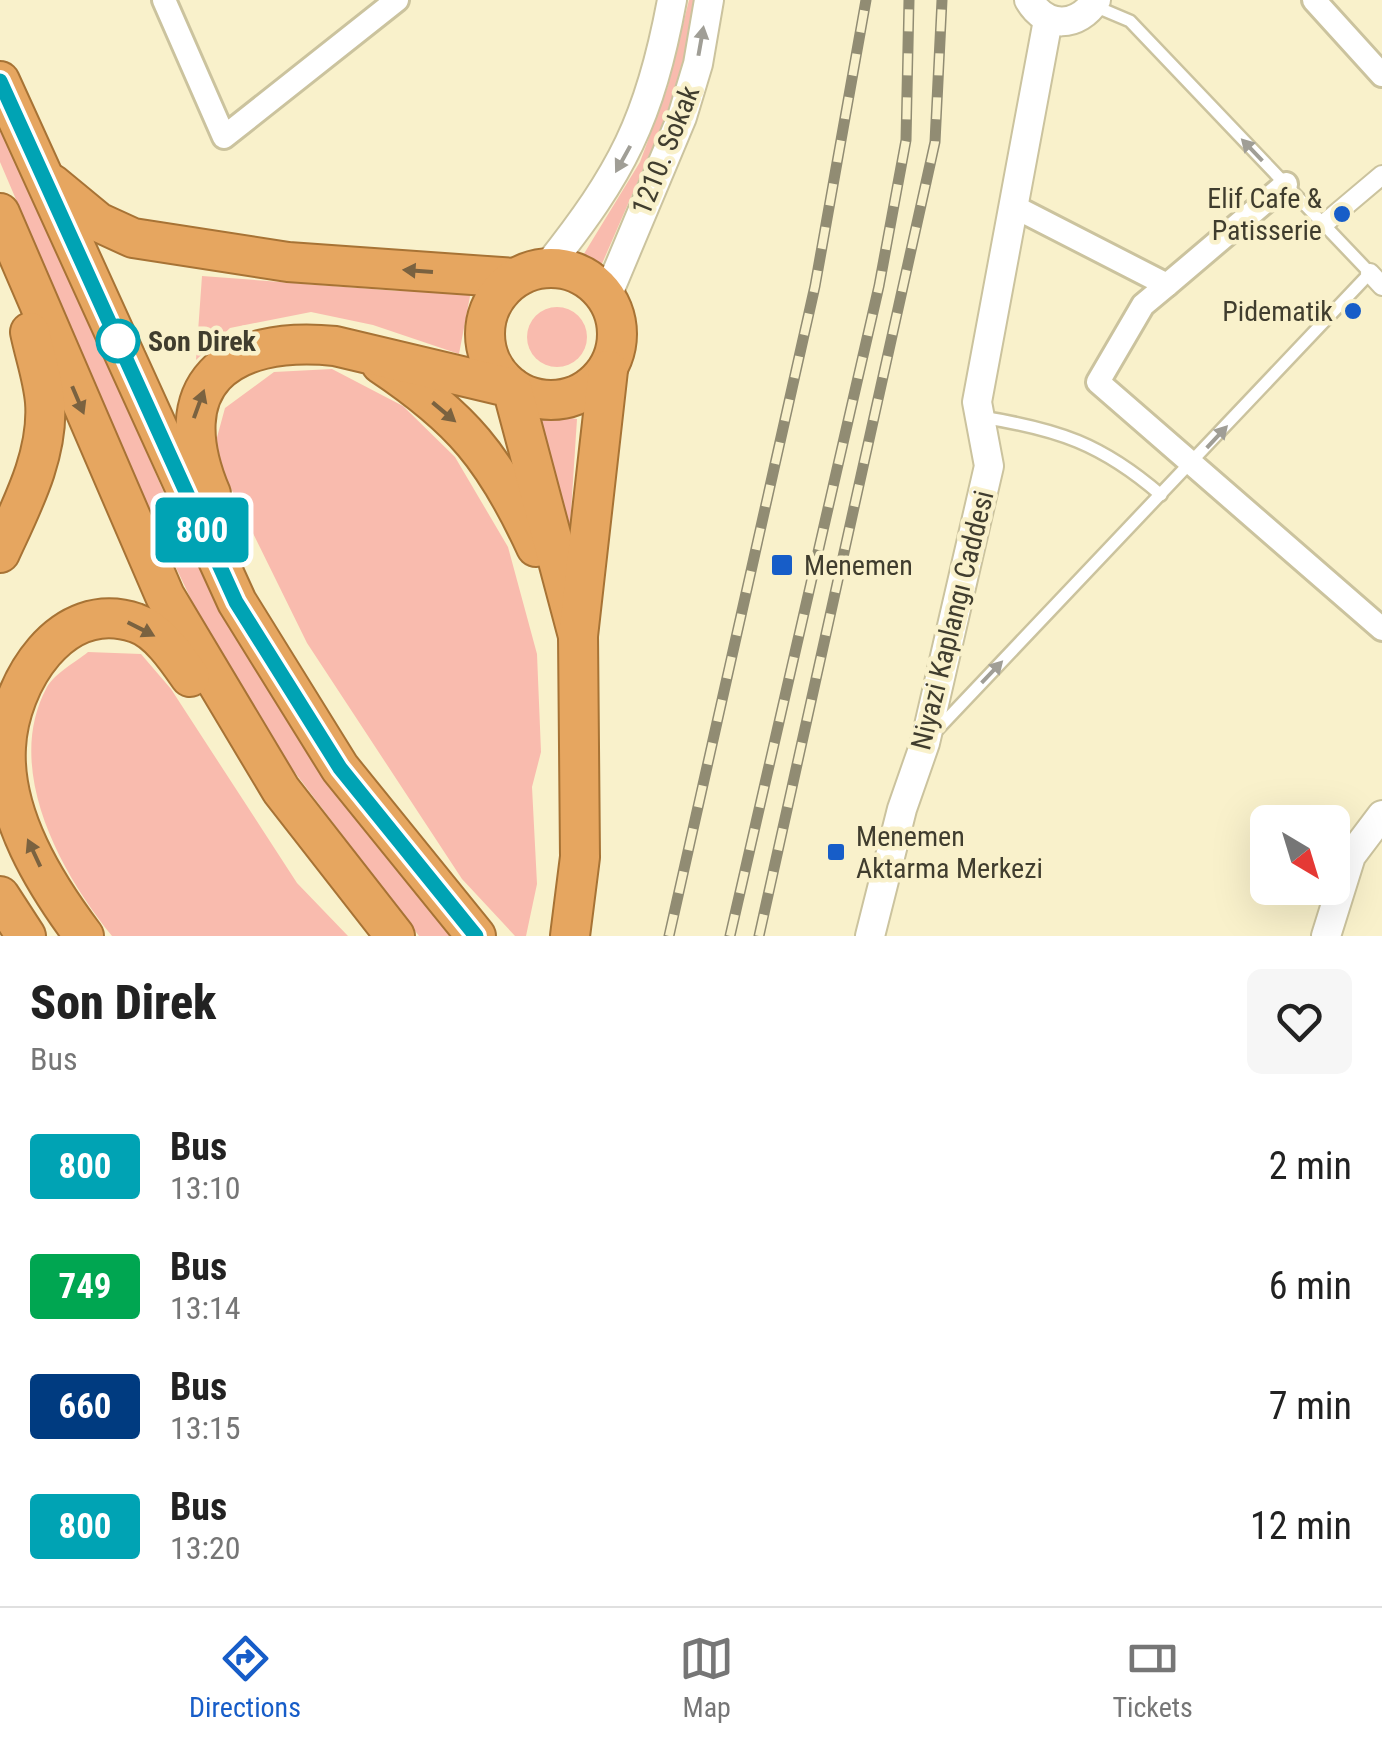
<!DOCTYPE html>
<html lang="en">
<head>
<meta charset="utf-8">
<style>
  :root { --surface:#fff; --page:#f6f6f6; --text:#222; --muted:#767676; --line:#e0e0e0; --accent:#175dc8 }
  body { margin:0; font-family:"Roboto Condensed",sans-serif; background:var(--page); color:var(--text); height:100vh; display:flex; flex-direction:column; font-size:38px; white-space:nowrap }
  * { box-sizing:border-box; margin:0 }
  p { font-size:32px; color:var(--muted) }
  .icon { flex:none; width:55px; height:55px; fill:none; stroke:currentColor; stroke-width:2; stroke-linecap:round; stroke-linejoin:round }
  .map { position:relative; height:936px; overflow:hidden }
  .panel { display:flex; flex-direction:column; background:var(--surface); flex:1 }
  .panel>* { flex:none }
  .badge { padding:0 20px; border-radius:8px; font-size:35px; line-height:65px }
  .needle { width:65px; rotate:142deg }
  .buttons { position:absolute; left:1250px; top:805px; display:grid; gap:20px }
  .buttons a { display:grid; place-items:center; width:100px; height:100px; border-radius:15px; background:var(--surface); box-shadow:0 10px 40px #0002; font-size:50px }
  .map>.badge { position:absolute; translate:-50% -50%; box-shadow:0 0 0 5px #fff }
  .round { display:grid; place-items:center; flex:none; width:105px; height:105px; border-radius:15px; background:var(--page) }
  .overview { display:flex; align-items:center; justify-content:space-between; height:170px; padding:0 30px }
  h1 { font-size:48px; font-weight:800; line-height:75px }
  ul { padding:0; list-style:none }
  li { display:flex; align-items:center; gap:30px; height:120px; padding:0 30px }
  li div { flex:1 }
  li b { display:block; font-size:38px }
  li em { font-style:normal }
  li .badge { min-width:110px; font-weight:700; text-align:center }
  .menu { display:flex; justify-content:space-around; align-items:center; height:140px; border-top:2px solid var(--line); background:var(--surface); font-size:28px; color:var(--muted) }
  .menu a { display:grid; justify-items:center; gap:5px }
  .menu .active { color:var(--accent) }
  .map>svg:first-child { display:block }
  .green { fill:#f9bbae }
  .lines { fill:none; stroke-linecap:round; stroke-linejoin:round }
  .service-casing { stroke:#cbc39e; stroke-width:16 }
  .pedestrian-casing { stroke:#cbc39e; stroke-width:22 }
  .minor-casing { stroke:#cbc39e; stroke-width:28 }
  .tertiary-casing { stroke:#cbc39e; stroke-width:32 }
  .trunk-casing { stroke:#a77335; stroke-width:42 }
  .service { stroke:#fff; stroke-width:11 }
  .pedestrian { stroke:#fff; stroke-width:18 }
  .minor { stroke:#fff; stroke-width:22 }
  .tertiary { stroke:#fff; stroke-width:28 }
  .trunk { stroke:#e6a660; stroke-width:38 }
  .rail-casing { stroke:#918c73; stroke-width:11 }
  .rail { stroke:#f9f1cb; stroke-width:8; stroke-dasharray:22; stroke-linecap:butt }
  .oneway { fill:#a09e96 }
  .oneway2 { fill:#7a6240 }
  .line-casing { stroke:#fff; stroke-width:22 }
  .line { stroke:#00a3b4; stroke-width:15 }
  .poi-dot { fill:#175dc8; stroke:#f9f1cb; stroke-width:4 }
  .stop-dot { fill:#fff; stroke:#00a3b4; stroke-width:5 }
  .labels { text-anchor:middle; stroke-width:9; stroke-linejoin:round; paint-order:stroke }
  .street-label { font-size:28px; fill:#403d2e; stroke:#f9f1cb }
  .poi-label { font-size:28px; fill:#403d2e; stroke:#f9f1cb; text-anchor:end }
  .stop-label { font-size:28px; font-weight:bold; fill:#403d2e; stroke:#f9f1cb; text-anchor:start }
</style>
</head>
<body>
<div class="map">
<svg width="1382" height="936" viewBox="0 0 1382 936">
  <rect width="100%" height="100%" fill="#f9f1cb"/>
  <!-- green -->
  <g class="green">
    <path d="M 689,0 L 698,0 L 682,80 L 601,266 L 582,257 L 640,162 L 668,86 Z"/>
    <path d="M 0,119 L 176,520 L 228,621 L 337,792 L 452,936 L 419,936 L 290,766 L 208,635 L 151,515 L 0,162 Z"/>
    <path d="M 202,276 L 399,291 L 471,291 L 459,354 L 373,325 L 311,312 L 230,328 L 196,360 Z"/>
    <circle cx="557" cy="337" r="30"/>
    <path d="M 332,369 L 403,406 L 455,457 L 508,547 L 537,654 L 541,752 L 532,787 L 537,884 L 526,936 L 515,936 L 462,879 L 307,643 L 213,452 L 225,408 L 274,372 Z"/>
    <path d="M 526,410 L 577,419 L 568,558 Z"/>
    <path d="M 88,652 L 141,654 L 171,689 L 297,883 L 348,936 L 112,936 C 60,872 3,768 47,687 C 55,673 76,662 88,652 Z"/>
  </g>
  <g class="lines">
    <!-- service casing -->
    <g class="service-casing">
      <g id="service">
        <path d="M 981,417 C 1058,429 1102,444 1161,495"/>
        <path d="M 935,732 L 1370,273 L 1130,21 L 1092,5"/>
      </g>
    </g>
    <!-- pedestrian casing -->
    <g class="pedestrian-casing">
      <g id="pedestrian">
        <path d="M 1325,223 L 1382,175"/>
        <path d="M 1370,273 L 1382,286"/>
      </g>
    </g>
    <!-- minor casing -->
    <g class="minor-casing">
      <g id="minor">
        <path d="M 164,0 L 224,137 L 397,0"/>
        <path d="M 1314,0 L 1382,75"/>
        <path d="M 1013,206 L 1167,285 L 1143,305 L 1098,382 L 1382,629"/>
        <path d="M 1167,285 L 1286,184"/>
      </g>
    </g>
    <!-- tertiary casing -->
    <g class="tertiary-casing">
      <g id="tertiary">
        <path d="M 1029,0 C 1046,29 1078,28 1096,0"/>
        <path d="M 547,267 C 622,173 650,119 672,0"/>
        <path d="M 607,296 L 682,117 L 698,64 L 709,0"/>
        <path d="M 870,936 L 902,809 L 925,743 L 989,466 L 977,402 L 1048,20"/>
        <path d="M 1326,936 L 1351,856 L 1382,815"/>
      </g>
    </g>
    <!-- trunk casing -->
    <g class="trunk-casing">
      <g id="trunk">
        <path d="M 0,81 L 237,602 L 340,768 L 476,936"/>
        <path d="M 52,184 L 98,222 L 133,238 L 288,262 L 515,278"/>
        <path d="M 0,213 L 165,596 L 281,790 L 395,936"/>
        <circle cx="551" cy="334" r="66"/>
        <path d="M 381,364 C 462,418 495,458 536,547"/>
        <path d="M 211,494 C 165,385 226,335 335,346 L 512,388 L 578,636"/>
        <path d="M 0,553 C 21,507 49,455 45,402 C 43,378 35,356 30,332"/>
        <path d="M 0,896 L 26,936"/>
        <path d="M 84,936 C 45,884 2,815 6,747 C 9,684 61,597 136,623 C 158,630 177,658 190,677"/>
        <path d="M 570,936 L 580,857 L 578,636 L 608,370"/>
      </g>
    </g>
    <!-- service -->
    <use href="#service" class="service"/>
    <!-- pedestrian -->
    <use href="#pedestrian" class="pedestrian"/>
    <!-- minor -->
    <use href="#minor" class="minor"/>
    <!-- tertiary -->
    <use href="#tertiary" class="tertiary"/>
    <!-- trunk -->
    <use href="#trunk" class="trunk"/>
    <!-- rail casing -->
    <g class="rail-casing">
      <g id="rail">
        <path d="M 669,936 L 815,286 L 866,0"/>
        <path d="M 730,936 L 879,286 L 906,140 L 909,0"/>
        <path d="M 759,936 L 935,142 L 942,0"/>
      </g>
    </g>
    <!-- rail -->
    <use href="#rail" class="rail"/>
  </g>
  <!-- one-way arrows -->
  <defs><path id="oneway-solid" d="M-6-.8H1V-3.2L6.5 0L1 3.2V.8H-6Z" transform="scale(2.5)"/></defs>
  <g class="oneway">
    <use href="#oneway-solid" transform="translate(701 41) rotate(-80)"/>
    <use href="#oneway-solid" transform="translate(1252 150) rotate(-134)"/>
    <use href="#oneway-solid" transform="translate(623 159) rotate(119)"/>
    <use href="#oneway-solid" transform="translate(1217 437) rotate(-47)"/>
    <use href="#oneway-solid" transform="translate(992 672) rotate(-46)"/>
  </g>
  <g class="oneway2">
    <use href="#oneway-solid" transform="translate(418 271) rotate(-176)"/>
    <use href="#oneway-solid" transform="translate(78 400) rotate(67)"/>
    <use href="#oneway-solid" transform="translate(199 404) rotate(-70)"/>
    <use href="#oneway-solid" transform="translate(444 412) rotate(40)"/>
    <use href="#oneway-solid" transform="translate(141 629) rotate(27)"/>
    <use href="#oneway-solid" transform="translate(34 853) rotate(-115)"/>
  </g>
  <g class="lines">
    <!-- line casing -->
    <g class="line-casing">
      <path id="line" d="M 0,81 L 236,602 L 340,768 L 476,936"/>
    </g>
    <!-- line -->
    <use href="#line" class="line"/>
  </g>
  <!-- markers -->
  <g class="poi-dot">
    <circle cx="1342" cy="214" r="10"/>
    <circle cx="1353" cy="311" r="10"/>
    <rect x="770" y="553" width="24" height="24" rx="5"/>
    <rect x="826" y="842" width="20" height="20" rx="5"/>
  </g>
  <circle class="stop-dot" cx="118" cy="341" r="20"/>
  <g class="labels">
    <!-- street labels -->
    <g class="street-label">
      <text transform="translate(665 150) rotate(-68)" y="10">1210. Sokak</text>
      <text transform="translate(952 620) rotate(-76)" y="10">Niyazi Kaplangı Caddesi</text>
    </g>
    <!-- poi labels -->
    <g class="poi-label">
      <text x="1322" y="208">Elif Cafe &amp;<tspan x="1322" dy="32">Patisserie</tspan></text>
      <text x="1333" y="321">Pidematik</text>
      <text x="804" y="575" text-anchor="start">Menemen</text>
      <text x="856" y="846" text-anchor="start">Menemen<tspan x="856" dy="32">Aktarma Merkezi</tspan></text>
    </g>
    <!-- stop labels -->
    <g class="stop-label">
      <text x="148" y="351">Son Direk</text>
    </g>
  </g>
</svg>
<div class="buttons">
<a><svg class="needle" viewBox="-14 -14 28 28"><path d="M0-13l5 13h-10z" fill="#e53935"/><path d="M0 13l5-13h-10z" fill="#767676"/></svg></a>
</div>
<b class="badge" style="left:202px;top:530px;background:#00a3b4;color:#fff">800</b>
</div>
<section class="panel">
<div class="overview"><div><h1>Son Direk</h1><p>Bus</p></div><a class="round"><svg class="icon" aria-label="heart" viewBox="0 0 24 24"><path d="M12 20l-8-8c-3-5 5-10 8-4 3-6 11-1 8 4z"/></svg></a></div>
<ul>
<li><span class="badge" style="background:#00a3b4;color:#fff">800</span><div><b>Bus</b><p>13:10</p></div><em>2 min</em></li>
<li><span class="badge" style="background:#00a651;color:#fff">749</span><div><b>Bus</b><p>13:14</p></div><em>6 min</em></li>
<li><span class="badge" style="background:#003b80;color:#fff">660</span><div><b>Bus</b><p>13:15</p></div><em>7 min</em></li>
<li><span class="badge" style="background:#00a3b4;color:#fff">800</span><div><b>Bus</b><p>13:20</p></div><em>12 min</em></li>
</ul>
</section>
<nav class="menu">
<a class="active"><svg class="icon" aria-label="directions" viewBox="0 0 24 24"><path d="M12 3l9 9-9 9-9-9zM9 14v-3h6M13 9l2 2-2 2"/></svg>Directions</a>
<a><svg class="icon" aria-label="map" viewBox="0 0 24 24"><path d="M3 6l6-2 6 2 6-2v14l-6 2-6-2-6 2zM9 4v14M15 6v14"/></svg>Map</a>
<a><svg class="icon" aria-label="tickets" viewBox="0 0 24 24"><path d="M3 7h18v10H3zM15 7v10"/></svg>Tickets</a>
</nav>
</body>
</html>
